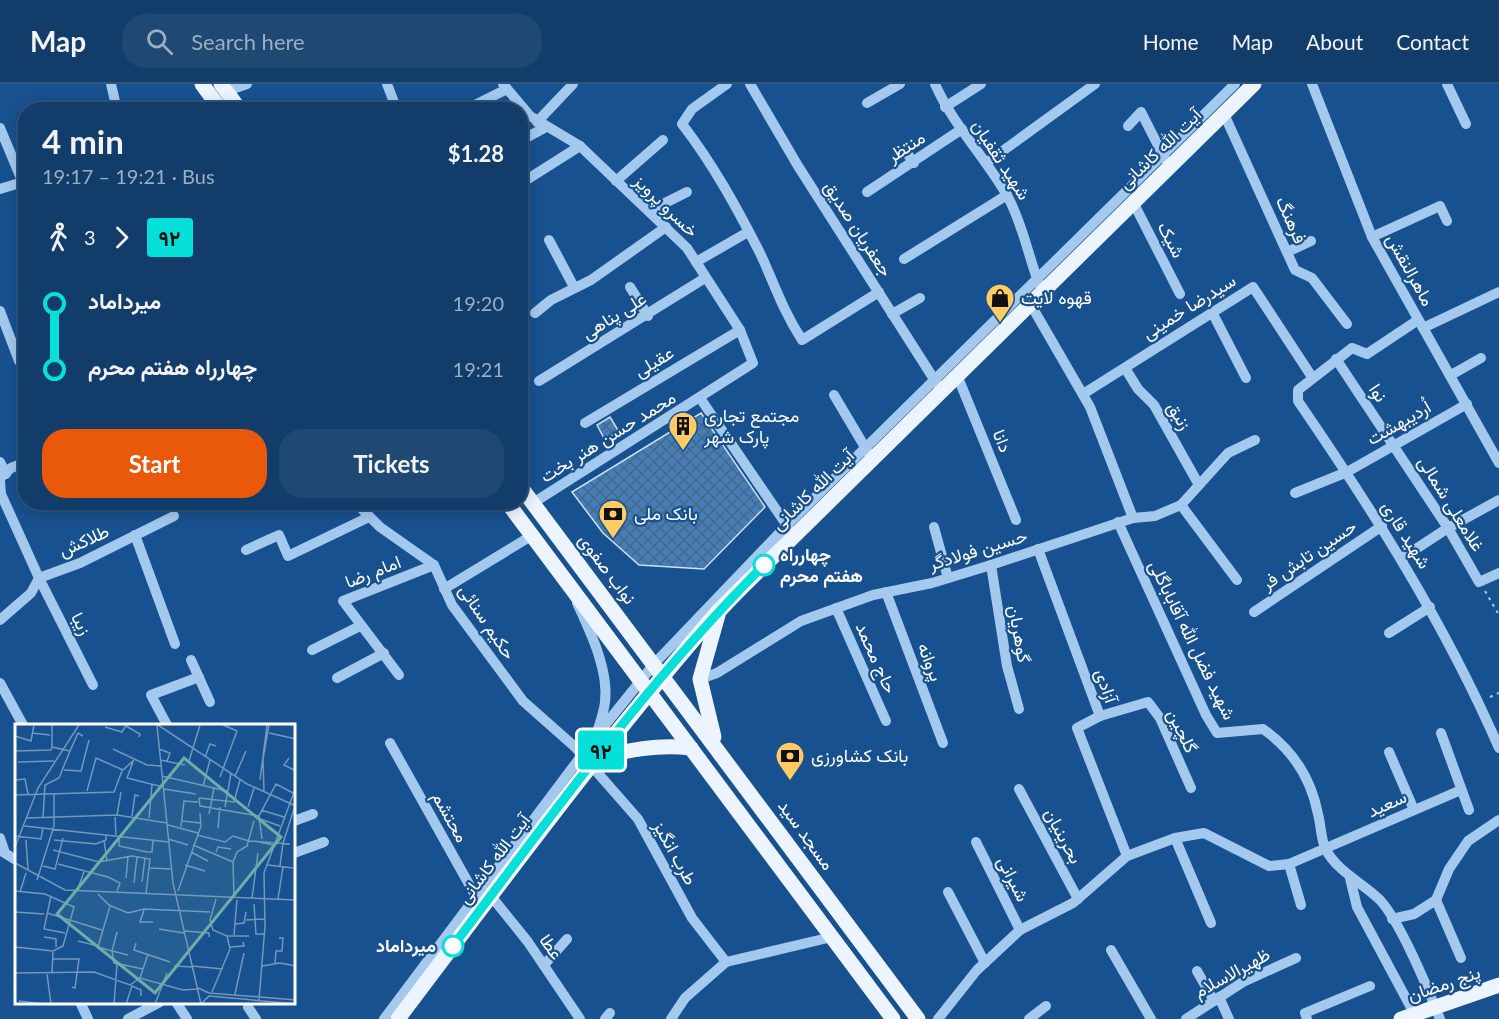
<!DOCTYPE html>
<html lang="en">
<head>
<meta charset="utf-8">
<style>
  :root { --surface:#123d6b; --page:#1f4873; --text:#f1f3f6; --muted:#9caec1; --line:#31567e; --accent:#ea580c }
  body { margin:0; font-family:Lato,Vazirmatn,sans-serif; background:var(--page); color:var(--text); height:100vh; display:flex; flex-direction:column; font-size:22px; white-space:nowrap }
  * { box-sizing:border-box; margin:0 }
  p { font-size:20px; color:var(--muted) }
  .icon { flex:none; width:33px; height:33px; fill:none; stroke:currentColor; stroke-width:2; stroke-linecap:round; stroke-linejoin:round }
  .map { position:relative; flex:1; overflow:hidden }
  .sheet { position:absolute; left:18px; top:18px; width:510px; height:408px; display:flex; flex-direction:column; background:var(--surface); border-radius:24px; box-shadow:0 3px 15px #0003,0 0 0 2px var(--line) }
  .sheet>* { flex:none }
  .badge { padding:0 12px; border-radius:4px; font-size:21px; line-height:39px }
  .map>.badge { position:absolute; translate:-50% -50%; box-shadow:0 0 0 3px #fff }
  .legs { display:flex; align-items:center; gap:9px; height:66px; padding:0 24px; font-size:20px }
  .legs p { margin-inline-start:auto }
  .headline { display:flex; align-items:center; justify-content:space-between; height:102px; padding:0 24px }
  h1 { font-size:33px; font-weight:700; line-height:45px }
  .primary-button { display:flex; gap:12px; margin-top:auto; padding:12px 24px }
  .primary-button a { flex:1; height:69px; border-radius:24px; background:var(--accent); color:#fff; font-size:24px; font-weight:700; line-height:69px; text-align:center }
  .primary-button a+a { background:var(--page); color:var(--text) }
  ul { padding:0 24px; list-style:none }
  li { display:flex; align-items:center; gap:21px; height:66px; font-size:22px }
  li i { display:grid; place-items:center; width:9px; height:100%; margin:0 8px; background:currentColor }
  li i::after { content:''; width:15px; height:15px; margin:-8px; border:4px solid; border-radius:50%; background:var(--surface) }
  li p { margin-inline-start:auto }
  li:first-child i { background:linear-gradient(#0000 50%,currentColor 0) }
  li:last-child i { background:linear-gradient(currentColor 50%,#0000 0) }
  header { display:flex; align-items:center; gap:36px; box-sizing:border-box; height:84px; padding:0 30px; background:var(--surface); border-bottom:2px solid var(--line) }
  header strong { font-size:28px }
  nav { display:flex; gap:33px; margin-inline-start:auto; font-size:21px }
  .search { width:420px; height:54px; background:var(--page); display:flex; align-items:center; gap:15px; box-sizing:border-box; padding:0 21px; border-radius:24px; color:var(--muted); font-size:22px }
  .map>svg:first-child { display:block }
  .building { fill:url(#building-cross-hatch); stroke:#cbe2fb; stroke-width:1.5 }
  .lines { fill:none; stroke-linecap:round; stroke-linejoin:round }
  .path { stroke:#a4c9ef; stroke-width:2; stroke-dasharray:3 4.5; stroke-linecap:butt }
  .minor { stroke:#a4c9ef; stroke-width:10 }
  .major { stroke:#ecf4ff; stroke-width:15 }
  .line-1-casing { stroke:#fff; stroke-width:14 }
  .line-1 { stroke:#07dfdb; stroke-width:9 }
  .stop-1-dot { fill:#fff; stroke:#07dfdb; stroke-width:3 }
  .labels { text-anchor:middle; stroke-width:4.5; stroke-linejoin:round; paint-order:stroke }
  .street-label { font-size:18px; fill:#fff; stroke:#18518f }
  .poi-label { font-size:18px; fill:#fff; stroke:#18518f; text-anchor:start }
  .stop-label { font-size:18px; font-weight:bold; fill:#fff; stroke:#18518f; text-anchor:start }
  .inset-road { fill:none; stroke:#7497bc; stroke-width:1.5 }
  .view { fill:#6fada8; fill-opacity:0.15; stroke:#6fada8; stroke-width:3 }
  .inset-edge { fill:none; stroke:#fff; stroke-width:3 }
</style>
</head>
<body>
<header>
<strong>Map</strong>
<div class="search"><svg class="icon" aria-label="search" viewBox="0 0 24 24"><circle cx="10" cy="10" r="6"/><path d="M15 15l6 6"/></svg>Search here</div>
<nav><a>Home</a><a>Map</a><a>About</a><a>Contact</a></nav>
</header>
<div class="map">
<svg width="1499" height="935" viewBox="0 0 1499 935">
  <defs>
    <pattern id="building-cross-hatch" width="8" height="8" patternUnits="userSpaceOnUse" patternTransform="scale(1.5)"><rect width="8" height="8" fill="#447db8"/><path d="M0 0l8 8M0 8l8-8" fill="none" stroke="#486787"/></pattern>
  </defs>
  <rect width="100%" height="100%" fill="#18518f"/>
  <!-- building -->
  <g class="building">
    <path d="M 701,329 L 765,423 L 704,485 L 639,481 L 603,449 L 572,408 Z"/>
    <path d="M 610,333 L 619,348 L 605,356 L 597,341 Z"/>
  </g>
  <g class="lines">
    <!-- path -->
    <g class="path">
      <path d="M 1485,507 L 1499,531"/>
      <path d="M 1490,613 L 1499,609"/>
    </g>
    <!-- minor -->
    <g class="minor">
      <path d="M 111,0 L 117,26"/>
      <path d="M 387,0 L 397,26"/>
      <path d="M 503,0 L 530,32 L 580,62 L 687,164 L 740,246 L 753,279 L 533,419"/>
      <path d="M 727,0 L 692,25 L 682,40 C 713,80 737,124 760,169 C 774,199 783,227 802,256 L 879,208"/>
      <path d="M 750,0 L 798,82 L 939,303"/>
      <path d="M 935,0 C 953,41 986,74 1008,113 C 1023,141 1028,171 1039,200"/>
      <path d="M 1312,0 L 1372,153 L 1499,379"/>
      <path d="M 1447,0 L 1466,40"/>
      <path d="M 227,7 L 247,0"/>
      <path d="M 867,19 L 900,0"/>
      <path d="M 945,23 L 981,0"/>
      <path d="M 465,26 L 507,5"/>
      <path d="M 1224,30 L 1295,186 L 1312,194 L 1347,240"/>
      <path d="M 537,38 L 573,0"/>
      <path d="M 1128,42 L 1141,28 L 1165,75"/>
      <path d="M 0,44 L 26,106"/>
      <path d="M 520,57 L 546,43"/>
      <path d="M 906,68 L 914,79"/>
      <path d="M 986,79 L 1095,0"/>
      <path d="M 616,97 L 663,56"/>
      <path d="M 520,100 L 580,62"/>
      <path d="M 0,105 L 26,97"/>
      <path d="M 867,108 L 962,45"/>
      <path d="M 1133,118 L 1180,210"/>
      <path d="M 649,127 L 687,108"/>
      <path d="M 1372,153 L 1440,122 L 1447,137"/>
      <path d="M 549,156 L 574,203"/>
      <path d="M 1287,168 L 1311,157"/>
      <path d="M 904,175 L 1007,111"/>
      <path d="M 696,178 L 748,148"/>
      <path d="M 630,203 L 648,232"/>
      <path d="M 1031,221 L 1090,323 L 1133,434"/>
      <path d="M 0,227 L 19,277"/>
      <path d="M 1212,228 L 1246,294"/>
      <path d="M 535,229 L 551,216 L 591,196 L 666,143"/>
      <path d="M 892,230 L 920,214"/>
      <path d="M 1418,236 L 1367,270 L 1352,264 L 1298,306 L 1298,317 C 1374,428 1445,540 1499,664"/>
      <path d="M 1423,244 L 1499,208"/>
      <path d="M 1336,275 L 1448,444 L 1479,498 L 1499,489"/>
      <path d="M 1125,284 L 1138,305 L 1154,321 L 1199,401"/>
      <path d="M 957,291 L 1016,436"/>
      <path d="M 1451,291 L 1481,274"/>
      <path d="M 539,297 L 705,194"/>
      <path d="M 1083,310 L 1253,203 L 1312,293"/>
      <path d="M 834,311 L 869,370"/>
      <path d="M 700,314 L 790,446"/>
      <path d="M 585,339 L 740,246"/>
      <path d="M 0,378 L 6,390"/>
      <path d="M 0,394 L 11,384 L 26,378"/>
      <path d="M 0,397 L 1,410 L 39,494 L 31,509 L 0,536"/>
      <path d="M 1295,409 L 1347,388 L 1467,320"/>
      <path d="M 355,418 L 380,443 L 434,481 L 452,521 L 523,617 L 575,663 L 638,735 L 692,834 L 726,878"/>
      <path d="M 1181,421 L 1237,496"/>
      <path d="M 1118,438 L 1206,631 L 1217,649 L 1263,645 C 1293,666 1311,694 1318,730 C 1321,741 1321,757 1326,766 C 1338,788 1363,799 1380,816 C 1400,838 1428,905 1440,935"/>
      <path d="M 934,443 L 948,494"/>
      <path d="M 135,451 L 175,560"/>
      <path d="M 1038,465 L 1100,632 L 1077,644 L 1127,772"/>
      <path d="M 246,466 L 279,451 L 288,472 L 369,433"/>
      <path d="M 1402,474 L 1448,444 L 1499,416"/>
      <path d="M 991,481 L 1007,582 L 1019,625"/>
      <path d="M 444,505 L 531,452"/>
      <path d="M 886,508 L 943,659"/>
      <path d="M 577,519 C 590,547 609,586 605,618 C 604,627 601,636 598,645"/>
      <path d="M 836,524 L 886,637"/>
      <path d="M 1254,528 L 1382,442"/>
      <path d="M 1389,549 L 1430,523"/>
      <path d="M 312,566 L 360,542"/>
      <path d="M 191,576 L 210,618"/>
      <path d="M 399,591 L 343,517 L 434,481"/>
      <path d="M 337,594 L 384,569"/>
      <path d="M 700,595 L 717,589 L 801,537 L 873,511 L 932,499 L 991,481 L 1133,434 L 1155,432 L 1181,421 L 1228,369 L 1255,356"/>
      <path d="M 0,599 L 23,641"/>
      <path d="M 93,601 L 39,494 L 80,479 L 174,432"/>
      <path d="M 1100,632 L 1148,618 L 1160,634 L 1191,704"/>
      <path d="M 167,641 L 151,611 L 199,593"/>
      <path d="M 1441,649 L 1469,726"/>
      <path d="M 390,659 L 479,818"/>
      <path d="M 1389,668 L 1414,726"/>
      <path d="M 1019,705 L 1078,815"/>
      <path d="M 294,737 L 313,730"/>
      <path d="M 0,754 L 4,766"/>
      <path d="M 1175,754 L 1211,839"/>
      <path d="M 976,758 L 1020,846"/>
      <path d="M 0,766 L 16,776"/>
      <path d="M 294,769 L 324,758"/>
      <path d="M 1289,780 L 1301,821"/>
      <path d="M 1350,794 L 1357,823 L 1415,931"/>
      <path d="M 948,808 L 985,879"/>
      <path d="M 491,812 L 528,858 L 580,935"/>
      <path d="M 1436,816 L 1461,874"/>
      <path d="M 1392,835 L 1414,830 L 1436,816 L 1449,785 L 1468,757 L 1499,736"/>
      <path d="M 1111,866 L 1151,935"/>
      <path d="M 544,881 L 567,855"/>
      <path d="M 1197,887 L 1214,917"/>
      <path d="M 1219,913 L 1229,935"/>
      <path d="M 80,918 L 88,935"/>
      <path d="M 176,918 L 187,935"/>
      <path d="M 248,923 L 256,935"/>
      <path d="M 128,935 L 160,918"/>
      <path d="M 384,935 L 597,651 L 655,579 L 787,441 L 1235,0"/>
      <path d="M 605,935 L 610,929"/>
      <path d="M 671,935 L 685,914 L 726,878 L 832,853"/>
      <path d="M 938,935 L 977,886 L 1020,846 L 1073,819 L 1127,772 L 1175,754 L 1204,749 L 1269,782 L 1289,780 L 1461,706"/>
      <path d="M 1029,935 L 1046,922"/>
      <path d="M 1186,935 L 1243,898 L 1296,874"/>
      <path d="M 1307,935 L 1305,929 L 1370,902"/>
    </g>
    <!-- major -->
    <g class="major">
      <path d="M 202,0 L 221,26"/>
      <path d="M 221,0 L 240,26"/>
      <path d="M 520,402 L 918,935"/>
      <path d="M 507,418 L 893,935"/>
      <path d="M 714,653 L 700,595 L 718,531"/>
      <path d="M 594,675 C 628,666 657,660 691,664"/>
      <path d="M 398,935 C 503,796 606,656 720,525 L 1254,0"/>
      <path d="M 1401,935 L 1499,901"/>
    </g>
  </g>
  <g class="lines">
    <!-- line-1 casing -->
    <g class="line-1-casing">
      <path id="line-1" d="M 453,862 C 552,731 647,598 764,481"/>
    </g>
    <!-- line-1 -->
    <use href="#line-1" class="line-1"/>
  </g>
  <!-- icons -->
  <defs>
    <g id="shop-pin" transform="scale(1.5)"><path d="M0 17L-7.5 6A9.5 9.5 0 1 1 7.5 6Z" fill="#ffcb62" stroke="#18518f"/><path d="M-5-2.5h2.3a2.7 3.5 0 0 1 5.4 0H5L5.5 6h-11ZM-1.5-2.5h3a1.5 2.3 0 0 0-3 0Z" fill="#111"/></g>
    <g id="building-pin" transform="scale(1.5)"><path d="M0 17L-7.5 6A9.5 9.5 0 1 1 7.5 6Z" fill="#ffcb62" stroke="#18518f"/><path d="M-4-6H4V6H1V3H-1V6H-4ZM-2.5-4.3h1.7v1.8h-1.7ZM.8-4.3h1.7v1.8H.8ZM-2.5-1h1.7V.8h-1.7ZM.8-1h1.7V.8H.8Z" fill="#111"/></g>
    <g id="bank-pin" transform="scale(1.5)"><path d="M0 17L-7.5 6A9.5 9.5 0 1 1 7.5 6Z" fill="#ffcb62" stroke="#18518f"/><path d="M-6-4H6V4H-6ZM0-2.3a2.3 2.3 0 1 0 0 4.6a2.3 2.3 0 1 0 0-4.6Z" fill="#111"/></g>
  </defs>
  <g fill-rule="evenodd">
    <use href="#shop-pin" x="1000" y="214"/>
    <use href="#building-pin" x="683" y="342"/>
    <use href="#bank-pin" x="613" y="430"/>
    <use href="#bank-pin" x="790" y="672"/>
  </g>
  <!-- markers -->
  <g class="stop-1-dot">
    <circle cx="764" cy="481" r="10"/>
    <circle cx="453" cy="862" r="10"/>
  </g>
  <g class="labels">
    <!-- street labels -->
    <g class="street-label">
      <text transform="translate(906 63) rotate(-33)" y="6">منتظر</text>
      <text transform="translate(1160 65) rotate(-44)" y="6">آیت الله کاشانی</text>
      <text transform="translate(1001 76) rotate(57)" y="6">شهید ثقفیان</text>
      <text transform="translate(666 122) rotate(44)" y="6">خسرو پرویز</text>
      <text transform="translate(1291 136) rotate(66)" y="6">فرهنگ</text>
      <text transform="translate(858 145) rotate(57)" y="6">جعفریان صدیق</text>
      <text transform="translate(1171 156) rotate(63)" y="6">شیک</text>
      <text transform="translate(1410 186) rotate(61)" y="6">ماهرالنقش</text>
      <text transform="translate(1189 223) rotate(-32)" y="6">سیدرضا خمینی</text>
      <text transform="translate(614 232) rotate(-32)" y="6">علی پناهی</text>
      <text transform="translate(654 278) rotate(-31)" y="6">عقیلی</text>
      <text transform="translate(1378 309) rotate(56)" y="6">نوا</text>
      <text transform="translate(1179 332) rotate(60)" y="6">زنبق</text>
      <text transform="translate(1399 339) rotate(-30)" y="6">اُردیبهشت</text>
      <text transform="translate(608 353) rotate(-32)" y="6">محمد حسن هنر بخت</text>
      <text transform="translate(1002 357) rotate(68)" y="6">دانا</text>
      <text transform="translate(813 406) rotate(-44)" y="6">آیت الله کاشانی</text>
      <text transform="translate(1451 420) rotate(58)" y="6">غلامعلی شمالی</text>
      <text transform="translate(1406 451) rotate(58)" y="6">شهید قاری</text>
      <text transform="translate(84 457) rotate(-24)" y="6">طلاکش</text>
      <text transform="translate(978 466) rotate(-17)" y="6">حسین فولادگر</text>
      <text transform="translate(1309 471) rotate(-34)" y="6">حسین تابش فر</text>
      <text transform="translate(607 485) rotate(53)" y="6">نواب صفوی</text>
      <text transform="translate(373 488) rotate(-22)" y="6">امام رضا</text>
      <text transform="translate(487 538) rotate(56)" y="6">حکیم سنائی</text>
      <text transform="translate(81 540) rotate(63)" y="6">زیبا</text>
      <text transform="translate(1019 550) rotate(80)" y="6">گوهریان</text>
      <text transform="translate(1192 556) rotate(64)" y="6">شهید فضل الله آقاباباگلی</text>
      <text transform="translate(876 574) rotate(66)" y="6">حاج محمد</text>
      <text transform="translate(930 578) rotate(69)" y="6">پروانه</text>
      <text transform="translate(1106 602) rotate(71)" y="6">آزادی</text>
      <text transform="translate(1182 647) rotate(64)" y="6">گلچین</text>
      <text transform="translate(1387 720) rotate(-24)" y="6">سعید</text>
      <text transform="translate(450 733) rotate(61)" y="6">محتشم</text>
      <text transform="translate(806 751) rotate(54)" y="6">مسجد سید</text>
      <text transform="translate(1063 752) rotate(62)" y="6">بحرینیان</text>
      <text transform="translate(675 769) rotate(61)" y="6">طرب انگیز</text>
      <text transform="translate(494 775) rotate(-53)" y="6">آیت الله کاشانی</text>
      <text transform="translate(1013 795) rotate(63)" y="6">شیرانی</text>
      <text transform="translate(551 863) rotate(55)" y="6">عطا</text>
      <text transform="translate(1232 889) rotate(-29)" y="6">ظهیرالاسلام</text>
      <text transform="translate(1444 900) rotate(-19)" y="6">پنج رمضان</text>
    </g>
    <!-- poi labels -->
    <g class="poi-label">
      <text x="1021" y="220">قهوه لایت</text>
      <text x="704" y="338">مجتمع تجاری<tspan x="704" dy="21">پارک شهر</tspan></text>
      <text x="634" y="436">بانک ملی</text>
      <text x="811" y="678">بانک کشاورزی</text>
    </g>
    <!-- stop labels -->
    <g class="stop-label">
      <text x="780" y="477">چهارراه<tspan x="780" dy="21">هفتم محرم</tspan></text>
      <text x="436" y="868" text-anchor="end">میرداماد</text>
    </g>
  </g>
  <!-- overview -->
  <g transform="translate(15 640)">
    <rect width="280" height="280" fill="#18518f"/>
    <path class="inset-road" d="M 37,1 L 37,22M 142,1 L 158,159 L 186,280M 143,1 L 232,60 L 281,82M 111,2 L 125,10 L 124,13M 90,3 L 107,8 L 111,1M 17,9 L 35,11M 254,9 L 281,15M 0,12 L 16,17 L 19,1M 98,25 L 132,41 L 146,42M 144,25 L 155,29 L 152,37M 0,27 L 36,26 L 37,23 L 55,27 L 44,54 L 30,61 L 28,93M 55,27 L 63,9 L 68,12M 190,33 L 195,20 L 201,22M 274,34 L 269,41 L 281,47M 145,36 L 170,41M 174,37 L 185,1M 3,38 L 39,37M 118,38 L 112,54 L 148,63M 49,46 L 66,47 L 74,16M 147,52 L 212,67M 220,52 L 231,27M 205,53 L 222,7 L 208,1M 0,56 L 10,55 L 13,70M 245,56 L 252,1M 188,62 L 195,36M 149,65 L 181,70M 72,67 L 81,34 L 108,46M 249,67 L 248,35 L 254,1M 0,71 L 99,68 L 107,47 L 119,36M 184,74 L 185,82 L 244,92M 184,74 L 219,78 L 225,56M 210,83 L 216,49M 233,83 L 239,64M 246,86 L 269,93M 194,90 L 199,64M 102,91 L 106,68M 117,92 L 120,71 L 124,72M 100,93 L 101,111M 12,94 L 102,91 L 152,99M 134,94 L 137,61M 245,95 L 265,102M 167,97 L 185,99M 153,101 L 183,109M 9,102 L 154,118M 166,103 L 169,77 L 183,78M 203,104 L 205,83M 182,111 L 210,118 L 218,112 L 234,117M 0,112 L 26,115 L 28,104M 104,112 L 104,122 L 132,128 L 137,128 L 138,116M 153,115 L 173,121M 247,115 L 244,92 L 261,60 L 280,70M 11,116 L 13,145M 39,116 L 81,120 L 91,116 L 91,110M 89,116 L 92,137M 234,117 L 275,120M 240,117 L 258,121M 178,121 L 218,138M 0,123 L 23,64 L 64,1M 38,126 L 84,138 L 117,132 L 135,135 L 131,170M 176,128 L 193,137M 201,128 L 203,123 L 216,125M 0,139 L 50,166 L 281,176M 43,140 L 93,153 L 105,159 L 102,167M 170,141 L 190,147M 253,141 L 278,144M 28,142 L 40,145 L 48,114M 265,142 L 268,119 L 280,82M 134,144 L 156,145M 111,154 L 113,133M 22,156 L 39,102 L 39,69M 127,158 L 130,134M 119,159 L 122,133M 0,167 L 30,170 L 59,183 L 48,222 L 38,227M 62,167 L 69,148M 163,167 L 186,102 L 185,89M 5,168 L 11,149M 83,170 L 94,181 L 113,189 L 129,185 L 195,188M 36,172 L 29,205 L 50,209M 219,173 L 218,138 L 222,128 L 232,122 L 239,97M 237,174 L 243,129M 263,175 L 268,143M 239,180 L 241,210 L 250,210M 95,182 L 83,223 L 97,227 L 99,239 L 128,245M 129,186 L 125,198 L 138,198M 0,188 L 29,190M 32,189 L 87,206M 231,196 L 250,195M 220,200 L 229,199 L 231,188M 144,205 L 169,209M 170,207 L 194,209 L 194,213M 102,208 L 97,227 L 113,231M 219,211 L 222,176M 212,212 L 234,212M 29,213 L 41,215 L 41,223M 63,217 L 83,222M 121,219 L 119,226 L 155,238M 0,223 L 38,227M 215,223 L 229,222 L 228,218M 37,235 L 64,235 L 60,264 L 57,263M 260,239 L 261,227 L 267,227 L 268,214 L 264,214M 159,242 L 177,243M 177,242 L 208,245M 247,242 L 265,239 L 281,242M 0,249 L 79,248 L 115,261 L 125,254 L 168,266 L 182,265M 32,250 L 36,280M 37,250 L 38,228M 125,254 L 133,230M 183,264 L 194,269 L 281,276M 197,268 L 215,225 L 212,212 L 198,206 L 195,196 L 201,175M 220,270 L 229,229M 244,276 L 250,202 L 249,149 L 281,63M 4,277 L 29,280M 99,280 L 102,240M 111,280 L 117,262 L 126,266 L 126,272M 140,280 L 152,249M 186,280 L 194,272 L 281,280"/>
    <path class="view" d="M 169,34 L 266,113 L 140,269 L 42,190 Z"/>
    <rect width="280" height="280" class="inset-edge"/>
  </g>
</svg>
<b class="badge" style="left:601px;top:666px;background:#07dfdb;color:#111">۹۲</b>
<section class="sheet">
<div class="headline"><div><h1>4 min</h1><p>19:17 – 19:21 · Bus</p></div><b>$1.28</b></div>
<div class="legs"><svg class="icon" aria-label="walk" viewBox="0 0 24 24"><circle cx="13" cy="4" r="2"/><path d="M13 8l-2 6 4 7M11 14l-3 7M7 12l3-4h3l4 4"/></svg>3<svg class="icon" aria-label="forward" viewBox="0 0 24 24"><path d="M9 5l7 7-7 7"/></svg><b class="badge" style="background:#07dfdb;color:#111">۹۲</b></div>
<ul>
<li><i style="color:#07dfdb"></i><b>میرداماد</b><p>19:20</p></li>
<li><i style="color:#07dfdb"></i><b>چهارراه هفتم محرم</b><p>19:21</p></li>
</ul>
<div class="primary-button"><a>Start</a><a>Tickets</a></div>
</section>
</div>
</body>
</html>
